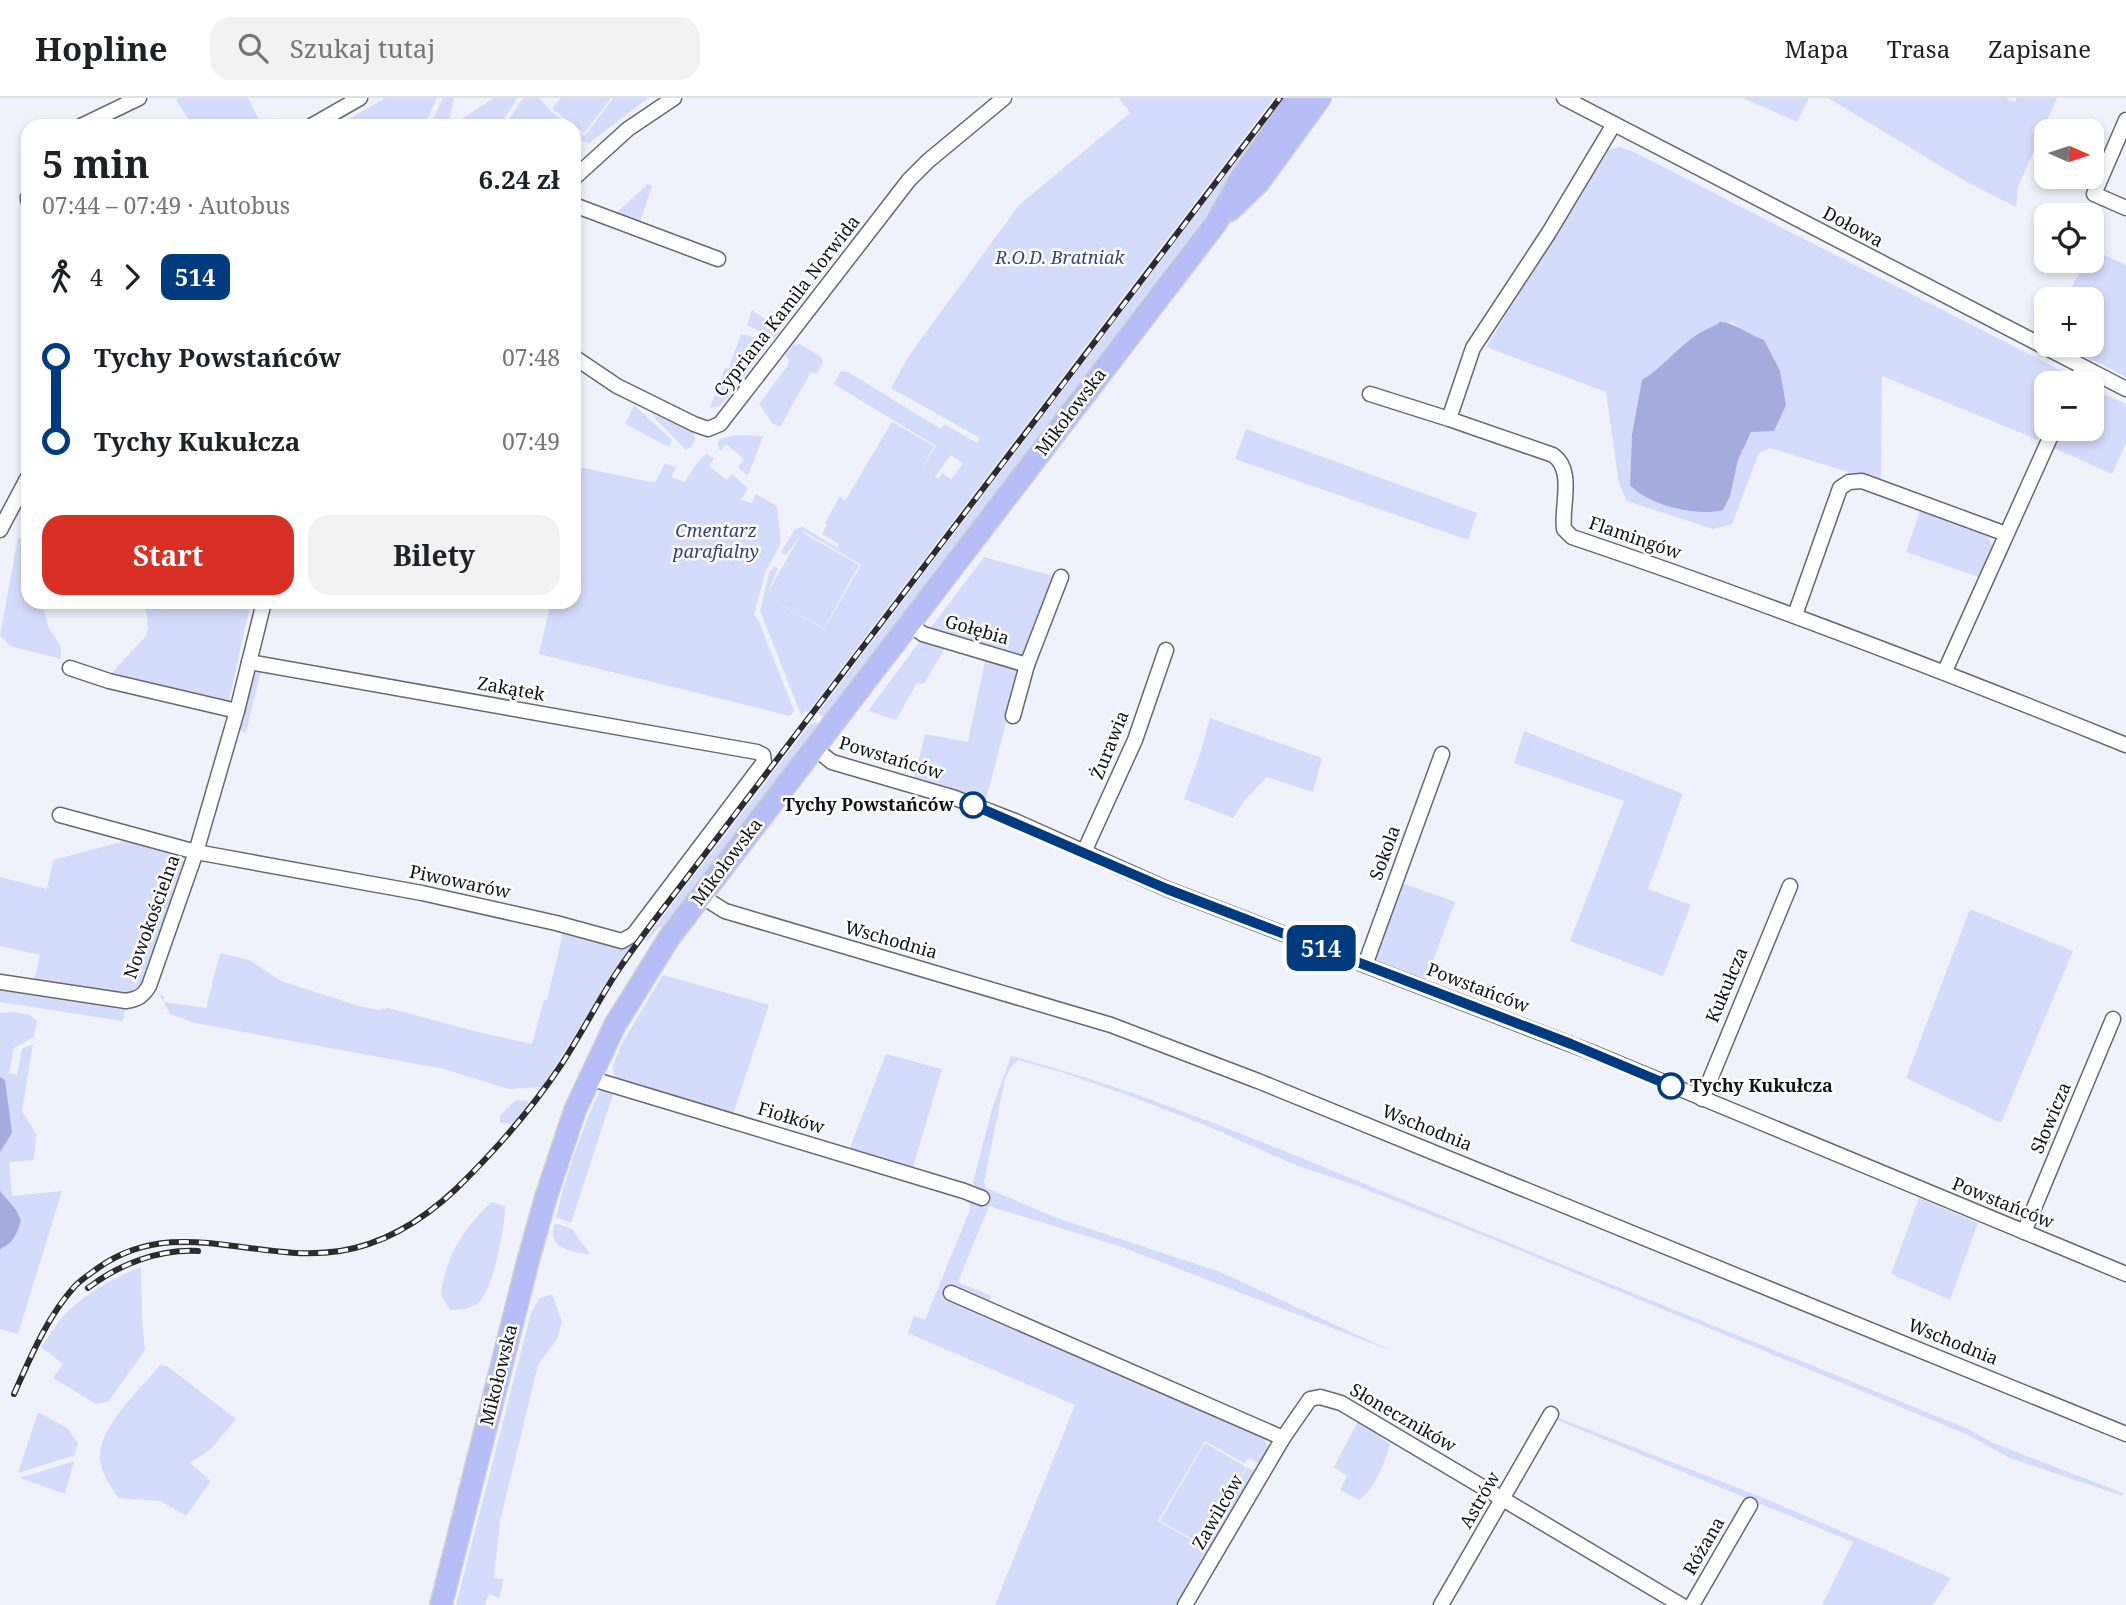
<!DOCTYPE html>
<html lang="pl">
<head>
<meta charset="utf-8">
<style>
  :root { --surface:#fff; --page:#f2f2f2; --text:#202124; --muted:#757577; --line:#e0e0e0; --accent:#d93025 }
  body { margin:0; font-family:"Noto Serif",serif; background:var(--page); color:var(--text); height:100vh; display:flex; flex-direction:column; font-size:26px; white-space:nowrap }
  * { box-sizing:border-box; margin:0 }
  p { font-size:23px; color:var(--muted) }
  .icon { flex:none; width:38px; height:38px; fill:none; stroke:currentColor; stroke-width:2; stroke-linecap:round; stroke-linejoin:round }
  .map { position:relative; flex:1; overflow:hidden }
  .drawer { position:absolute; left:21px; top:21px; width:560px; height:490px; display:flex; flex-direction:column; background:var(--surface); border-radius:21px; box-shadow:0 4px 10px #0003 }
  .drawer>* { flex:none }
  .badge { padding:0 14px; border-radius:10px; font-size:24px; line-height:46px }
  .needle { width:46px; rotate:93deg }
  .fabs { position:absolute; left:2034px; top:21px; display:grid; gap:14px }
  .fabs a { display:grid; place-items:center; width:70px; height:70px; border-radius:14px; background:var(--surface); box-shadow:0 4px 10px #0003; font-size:35px }
  .map>.badge { position:absolute; translate:-50% -50%; box-shadow:0 0 0 4px #fff }
  .legs { display:flex; align-items:center; gap:10px; height:77px; padding:0 21px; font-size:23px }
  .legs p { margin-inline-start:auto }
  .overview { display:flex; align-items:center; justify-content:space-between; height:119px; padding:0 21px }
  h1 { font-size:38px; font-weight:700; line-height:52px }
  .button { display:flex; gap:14px; margin-top:auto; padding:14px 21px }
  .button a { flex:1; height:80px; border-radius:21px; background:var(--accent); color:#fff; font-size:28px; font-weight:700; line-height:80px; text-align:center }
  .button a+a { background:var(--page); color:var(--text) }
  ul { padding:0 21px; list-style:none }
  li { display:flex; align-items:center; gap:24px; height:84px; font-size:26px }
  li i { display:grid; place-items:center; width:10px; height:100%; margin:0 9px; background:currentColor }
  li i::after { content:''; width:18px; height:18px; margin:-9px; border:5px solid; border-radius:50%; background:var(--surface) }
  li p { margin-inline-start:auto }
  li:first-child i { background:linear-gradient(#0000 50%,currentColor 0) }
  li:last-child i { background:linear-gradient(currentColor 50%,#0000 0) }
  header { display:flex; align-items:center; gap:42px; box-sizing:border-box; height:98px; padding:0 35px; background:var(--surface); border-bottom:2px solid var(--line) }
  header strong { font-size:33px }
  nav { display:flex; gap:38px; margin-inline-start:auto; font-size:24px }
  .search { width:490px; height:63px; background:var(--page); display:flex; align-items:center; gap:18px; box-sizing:border-box; padding:0 24px; border-radius:21px; color:var(--muted); font-size:26px }
  .map>svg:first-child { display:block }
  .green { fill:#d5dbfb; fill-rule:evenodd }
  .water { fill:#a4acde }
  .lines { fill:none; stroke-linecap:round; stroke-linejoin:round }
  .minor-casing { stroke:#666870; stroke-width:17 }
  .primary-casing { stroke:#cfcfd0; stroke-width:24 }
  .minor { stroke:#fff; stroke-width:14 }
  .primary { stroke:#b7bef7; stroke-width:21 }
  .rail-casing { stroke:#2c2c30; stroke-width:6 }
  .rail { stroke:#fff; stroke-width:3.5; stroke-dasharray:10; stroke-linecap:butt }
  .line-1-casing { stroke:#fff; stroke-width:16 }
  .line-1 { stroke:#003b80; stroke-width:10 }
  .stop-1-dot { fill:#fff; stroke:#003b80; stroke-width:3.5 }
  .labels { text-anchor:middle; stroke-width:5; stroke-linejoin:round; paint-order:stroke }
  .street-label { font-size:18px; fill:#111114; stroke:#fff }
  .park-label { font-size:18px; font-style:italic; fill:#3a407d; stroke:#fff }
  .stop-label { font-size:18px; font-weight:bold; fill:#111114; stroke:#fff; text-anchor:end }
</style>
</head>
<body>
<header>
<strong>Hopline</strong>
<div class="search"><svg class="icon" aria-label="search" viewBox="0 0 24 24"><circle cx="10" cy="10" r="6"/><path d="M15 15l6 6"/></svg>Szukaj tutaj</div>
<nav><a>Mapa</a><a>Trasa</a><a>Zapisane</a></nav>
</header>
<div class="map">
<svg width="2126" height="1507" viewBox="0 0 2126 1507">
  <rect width="100%" height="100%" fill="#f0f2fb"/>
  <!-- green -->
  <g class="green">
    <path d="M 178,0 L 248,0 L 262,28 L 193,28 L 176,2 Z"/>
    <path d="M 385,0 L 437,0 L 424,28 L 337,28 Z"/>
    <path d="M 443,0 L 454,0 L 448,28 L 430,28 Z"/>
    <path d="M 494,0 L 517,0 L 500,28 L 467,28 L 468,24 L 462,22 L 463,20 Z"/>
    <path d="M 523,0 L 539,0 L 552,14 L 571,28 L 524,28 L 507,24 Z"/>
    <path d="M 561,0 L 611,0 L 584,35 L 552,11 Z"/>
    <path d="M 613,0 L 648,0 L 589,45 L 574,40 L 574,30 L 585,38 Z"/>
    <path d="M 1119,0 L 1274,0 L 808,614 L 805,613 L 801,617 L 760,513 L 769,475 L 774,468 L 778,471 L 767,496 L 802,434 L 859,467 L 824,530 L 766,498 L 824,531 L 859,471 L 860,466 L 803,433 L 786,457 L 781,454 L 795,431 L 803,429 L 838,450 L 839,446 L 822,436 L 827,427 L 825,425 L 840,398 L 845,403 L 892,324 L 934,348 L 922,370 L 936,348 L 834,286 L 841,273 L 848,274 L 941,331 L 944,326 L 977,345 L 980,340 L 891,290 L 908,259 L 1019,107 L 1130,15 ZM 951,357 L 963,365 L 951,381 L 943,375 L 938,381 L 935,379 Z"/>
    <path d="M 1284,0 L 1212,110 L 823,620 L 818,615 Z"/>
    <path d="M 1743,0 L 1809,0 L 1797,24 Z"/>
    <path d="M 1828,0 L 2006,0 L 2015,4 L 2017,0 L 2057,0 L 2018,89 L 2016,109 L 1967,84 Z"/>
    <path d="M 1620,49 L 1634,54 L 2062,273 L 2061,285 L 2046,285 L 2046,324 L 2038,342 L 1882,278 L 1881,384 L 1770,350 L 1759,355 L 1732,426 L 1713,431 L 1627,403 L 1619,386 L 1606,294 L 1486,249 L 1608,52 ZM 1732,224 L 1754,239 L 1764,243 L 1786,307 C 1776,315 1760,324 1751,334 C 1734,357 1736,388 1723,412 L 1630,387 L 1632,336 L 1642,283 L 1659,272 L 1697,236 Z"/>
    <path d="M 648,86 L 652,88 L 639,127 L 614,117 Z"/>
    <path d="M 2091,151 L 2126,167 L 2126,279 L 2064,247 L 2091,247 L 2091,201 L 2066,201 L 2085,163 L 2091,163 Z"/>
    <path d="M 752,212 L 781,232 L 774,241 L 747,227 Z"/>
    <path d="M 741,236 L 756,240 L 767,248 L 726,302 L 719,308 L 710,310 L 725,270 L 729,270 Z"/>
    <path d="M 800,246 L 821,259 L 823,263 L 817,276 L 811,274 L 780,329 L 772,325 L 759,306 L 788,267 L 789,262 L 785,258 L 793,247 Z"/>
    <path d="M 2091,290 L 2126,306 L 2126,345 L 2112,376 L 2054,350 L 2063,331 L 2091,331 Z"/>
    <path d="M 634,307 L 672,342 L 669,349 L 625,326 Z"/>
    <path d="M 650,315 L 692,334 L 696,341 L 690,350 L 685,351 Z"/>
    <path d="M 1246,331 L 1477,415 L 1468,442 L 1235,361 Z"/>
    <path d="M 736,337 L 763,338 L 748,378 L 738,369 L 744,361 L 726,346 L 720,353 L 717,345 L 721,341 Z"/>
    <path d="M 706,356 L 714,360 L 709,368 L 727,382 L 732,376 L 748,390 L 741,402 L 752,405 L 756,396 L 777,408 L 781,445 L 765,475 L 754,517 L 758,521 L 794,613 L 790,618 L 539,556 L 551,504 L 574,504 L 574,368 L 651,384 L 656,383 L 665,365 L 676,370 L 671,379 L 685,384 L 697,365 Z"/>
    <path d="M 1920,413 L 1988,439 L 1992,447 L 1979,479 L 1906,454 Z"/>
    <path d="M 18,440 L 28,442 L 28,504 L 42,504 L 48,528 L 61,549 L 61,561 L 10,548 L 0,537 Z"/>
    <path d="M 984,459 L 1057,479 L 1022,562 L 935,534 L 931,529 Z"/>
    <path d="M 145,504 L 251,504 L 228,606 L 108,579 L 146,538 L 148,530 Z"/>
    <path d="M 920,543 L 936,544 L 946,548 L 924,586 L 917,585 L 896,622 L 868,613 Z"/>
    <path d="M 985,563 L 1020,571 L 986,702 L 914,680 L 925,636 L 968,644 Z"/>
    <path d="M 261,572 L 246,635 L 239,632 L 252,574 Z"/>
    <path d="M 1210,620 L 1322,660 L 1313,694 L 1267,679 L 1244,703 L 1233,720 L 1184,701 L 1200,656 Z"/>
    <path d="M 816,624 L 818,626 L 664,829 L 659,829 L 648,843 L 644,843 L 810,626 Z"/>
    <path d="M 1524,633 L 1683,696 L 1648,791 L 1691,807 L 1663,878 L 1570,843 L 1624,703 L 1514,665 Z"/>
    <path d="M 125,743 L 180,757 L 183,764 L 144,883 L 126,897 L 34,884 L 40,857 L 0,848 L 0,779 L 47,791 L 53,762 Z"/>
    <path d="M 1402,785 L 1455,804 L 1426,881 L 1374,862 Z"/>
    <path d="M 1970,811 L 2073,853 L 2001,1025 L 1906,980 Z"/>
    <path d="M 563,835 L 631,848 L 542,989 L 509,991 L 444,971 L 195,925 L 170,916 L 159,896 L 164,898 L 164,904 L 206,910 L 220,855 L 249,862 L 281,883 L 359,908 L 378,912 L 388,910 L 478,934 L 532,946 L 544,902 L 547,902 Z"/>
    <path d="M 663,877 L 769,907 L 733,1016 L 614,983 L 613,968 L 622,945 Z"/>
    <path d="M 0,892 L 125,912 L 123,923 L 0,904 Z"/>
    <path d="M 13,914 L 30,917 L 37,923 L 34,939 L 14,950 L 9,975 L 17,977 L 22,951 L 33,946 L 22,1013 L 36,1036 L 34,1062 L 9,1064 L 12,1098 L 62,1093 L 18,1236 L 0,1231 L 0,915 Z"/>
    <path d="M 886,956 L 942,971 L 913,1069 L 849,1052 Z"/>
    <path d="M 1011,958 C 1158,997 1297,1059 1438,1116 C 1614,1188 1792,1259 1968,1331 L 1993,1345 L 2123,1395 L 2123,1398 L 2010,1360 L 1966,1336 L 1492,1141 L 1352,1086 L 1293,1066 L 1212,1030 L 1125,996 L 1061,974 L 1018,962 L 1010,970 L 1005,981 L 984,1084 L 986,1090 L 1057,1120 L 1220,1174 L 1397,1255 L 1122,1149 L 989,1108 L 958,1184 L 991,1198 L 989,1205 L 946,1192 L 944,1199 L 1264,1338 L 1269,1354 L 1261,1367 L 1249,1360 L 1244,1365 L 1205,1343 L 1158,1423 L 1202,1448 L 1247,1369 L 1257,1374 L 1178,1507 L 995,1507 L 1075,1307 L 908,1235 L 914,1218 L 925,1222 L 971,1109 L 965,1101 L 989,1107 L 987,1100 L 979,1094 L 973,1085 L 992,1011 Z"/>
    <path d="M 601,990 L 613,996 L 571,1125 L 556,1119 C 566,1075 582,1031 601,990 Z"/>
    <path d="M 526,1002 L 529,1005 L 513,1026 L 500,1025 L 500,1017 L 515,1003 Z"/>
    <path d="M 1919,1100 L 1978,1125 L 1950,1202 L 1891,1176 Z"/>
    <path d="M 492,1104 L 505,1108 C 505,1128 494,1187 481,1202 C 474,1211 460,1212 450,1212 L 441,1197 C 445,1159 464,1129 492,1104 Z"/>
    <path d="M 555,1125 L 572,1131 L 590,1156 C 572,1155 545,1150 555,1125 Z"/>
    <path d="M 141,1169 L 142,1224 L 145,1252 L 108,1304 L 96,1306 L 53,1280 L 63,1266 L 41,1249 C 49,1239 56,1226 64,1217 C 86,1195 113,1180 141,1169 Z"/>
    <path d="M 552,1196 L 562,1224 L 557,1241 L 538,1267 L 500,1423 L 494,1480 L 504,1481 L 499,1500 L 489,1496 L 485,1507 L 456,1507 L 531,1215 L 539,1201 Z"/>
    <path d="M 160,1267 L 167,1268 L 236,1321 L 210,1352 L 190,1365 L 211,1383 L 186,1418 L 161,1403 L 118,1400 C 112,1390 103,1378 101,1366 C 93,1333 141,1291 160,1267 Z"/>
    <path d="M 38,1314 L 67,1330 L 78,1345 L 75,1357 L 18,1375 Z"/>
    <path d="M 1559,1320 L 1761,1399 L 1951,1480 L 1933,1507 L 1822,1507 L 1853,1444 L 1557,1322 Z"/>
    <path d="M 1358,1323 L 1390,1346 C 1386,1362 1374,1393 1359,1402 L 1340,1392 L 1347,1378 L 1334,1369 Z"/>
    <path d="M 1205,1345 L 1246,1369 L 1201,1446 L 1160,1423 Z"/>
    <path d="M 74,1363 L 65,1396 L 20,1380 Z"/>
  </g>
  <!-- water -->
  <g class="water">
    <path d="M 1720,224 C 1737,225 1748,237 1764,242 L 1780,273 L 1786,307 L 1774,333 L 1751,334 L 1738,362 L 1730,398 L 1723,412 C 1697,419 1648,407 1630,387 L 1632,336 L 1642,282 C 1662,270 1676,251 1695,238 C 1703,232 1712,230 1720,224 Z"/>
    <path d="M 0,979 L 5,982 L 12,1035 L 0,1054 Z"/>
    <path d="M 0,1093 L 16,1112 L 21,1122 C 18,1134 13,1146 0,1151 Z"/>
  </g>
  <g class="lines">
    <!-- minor casing -->
    <g class="minor-casing">
      <g id="minor">
        <path d="M 1564,0 L 2126,291"/>
        <path d="M 2126,22 L 2094,96 L 2126,110"/>
        <path d="M 1614,26 L 1548,136 L 1473,250 L 1449,321 L 1553,357 C 1575,372 1561,408 1564,431 L 1572,439 C 1759,502 1943,573 2126,647"/>
        <path d="M 81,28 L 139,0"/>
        <path d="M 311,28 L 360,0"/>
        <path d="M 574,80 L 628,31 L 674,0"/>
        <path d="M 28,99 L 28,102"/>
        <path d="M 574,107 L 718,161"/>
        <path d="M 574,259 L 617,288 L 694,326 L 708,331 L 720,326 L 909,82 L 928,63 L 1004,0"/>
        <path d="M 2075,285 L 2083,270"/>
        <path d="M 1370,296 L 1449,321"/>
        <path d="M 0,432 L 28,379"/>
        <path d="M 1795,517 L 1840,390 L 1849,384 L 1862,383 L 2006,436"/>
        <path d="M 909,526 L 923,536 L 1027,567 L 1061,479"/>
        <path d="M 70,570 L 109,583 L 237,613"/>
        <path d="M 1945,573 L 2054,331"/>
        <path d="M 1013,618 L 1027,567"/>
        <path d="M 814,650 L 832,664 L 955,700 L 1015,723 L 1167,791 L 1596,956 L 2126,1176"/>
        <path d="M 60,717 L 196,754 L 422,795 L 556,825 L 622,843 L 634,836 L 764,664 L 763,657 L 757,654 L 249,564"/>
        <path d="M 1084,754 L 1135,642 L 1166,552"/>
        <path d="M 701,798 L 725,813 L 1111,927 L 1258,983 L 2126,1336"/>
        <path d="M 1365,867 L 1442,656"/>
        <path d="M 0,884 L 126,903 C 138,901 143,898 149,888 L 196,754 L 237,613 L 264,504"/>
        <path d="M 589,980 L 964,1093 L 982,1100"/>
        <path d="M 1702,1001 L 1790,788"/>
        <path d="M 2024,1134 L 2113,921"/>
        <path d="M 951,1195 L 1283,1340 L 1310,1301 L 1320,1299 L 1341,1305 L 1681,1507"/>
        <path d="M 1185,1507 L 1283,1340"/>
        <path d="M 1441,1507 L 1551,1316"/>
        <path d="M 1692,1507 L 1750,1407"/>
      </g>
    </g>
    <!-- primary casing -->
    <g class="primary-casing">
      <g id="primary">
        <path d="M 1230,112 L 1259,84 L 1320,0"/>
        <path d="M 441,1507 L 528,1163 L 546,1099 L 575,1012 L 615,927 L 669,840 L 1216,125 L 1241,80 L 1296,0"/>
      </g>
    </g>
    <!-- minor -->
    <use href="#minor" class="minor"/>
    <!-- primary -->
    <use href="#primary" class="primary"/>
    <!-- rail casing -->
    <g class="rail-casing">
      <g id="rail">
        <path d="M 88,1190 C 119,1166 159,1151 198,1153"/>
        <path d="M 14,1296 C 31,1258 47,1219 75,1188 C 82,1181 90,1176 98,1170 C 176,1115 255,1166 340,1153 C 385,1146 423,1122 456,1091 C 494,1054 531,1012 561,967 C 580,938 596,907 615,877 C 638,842 664,810 689,777 C 886,518 1084,260 1280,0"/>
      </g>
    </g>
    <!-- rail -->
    <use href="#rail" class="rail"/>
  </g>
  <g class="lines">
    <!-- line-1 casing -->
    <g class="line-1-casing">
      <path id="line-1" d="M 973,707 L 1167,791 L 1571,946 L 1671,988"/>
    </g>
    <!-- line-1 -->
    <use href="#line-1" class="line-1"/>
  </g>
  <!-- markers -->
  <g class="stop-1-dot">
    <circle cx="973" cy="707" r="12"/>
    <circle cx="1671" cy="988" r="12"/>
  </g>
  <g class="labels">
    <!-- street labels -->
    <g class="street-label">
      <text transform="translate(1853 129) rotate(28)" y="6">Dołowa</text>
      <text transform="translate(787 208) rotate(-52)" y="6">Cypriana Kamila Norwida</text>
      <text transform="translate(1071 314) rotate(-53)" y="6">Mikołowska</text>
      <text transform="translate(1635 440) rotate(19)" y="6">Flamingów</text>
      <text transform="translate(977 532) rotate(16)" y="6">Gołębia</text>
      <text transform="translate(511 591) rotate(10)" y="6">Zakątek</text>
      <text transform="translate(1110 647) rotate(-68)" y="6">Żurawia</text>
      <text transform="translate(891 660) rotate(17)" y="6">Powstańców</text>
      <text transform="translate(1385 755) rotate(-70)" y="6">Sokola</text>
      <text transform="translate(727 764) rotate(-53)" y="6">Mikołowska</text>
      <text transform="translate(460 784) rotate(12)" y="6">Piwowarów</text>
      <text transform="translate(152 819) rotate(-70)" y="6">Nowokościelna</text>
      <text transform="translate(891 842) rotate(16)" y="6">Wschodnia</text>
      <text transform="translate(1727 887) rotate(-67)" y="6">Kukułcza</text>
      <text transform="translate(1478 890) rotate(21)" y="6">Powstańców</text>
      <text transform="translate(791 1020) rotate(17)" y="6">Fiołków</text>
      <text transform="translate(2051 1020) rotate(-67)" y="6">Słowicza</text>
      <text transform="translate(1427 1030) rotate(22)" y="6">Wschodnia</text>
      <text transform="translate(2003 1105) rotate(22)" y="6">Powstańców</text>
      <text transform="translate(1953 1244) rotate(22)" y="6">Wschodnia</text>
      <text transform="translate(499 1277) rotate(-76)" y="6">Mikołowska</text>
      <text transform="translate(1403 1320) rotate(30)" y="6">Słoneczników</text>
      <text transform="translate(1480 1402) rotate(-60)" y="6">Astrów</text>
      <text transform="translate(1218 1414) rotate(-60)" y="6">Zawilców</text>
      <text transform="translate(1704 1448) rotate(-60)" y="6">Różana</text>
    </g>
    <!-- park labels -->
    <g class="park-label">
      <text x="1060" y="166">R.O.D. Bratniak</text>
      <text x="716" y="439">Cmentarz<tspan x="716" dy="21">parafialny</tspan></text>
    </g>
    <!-- stop labels -->
    <g class="stop-label">
      <text x="954" y="713">Tychy Powstańców</text>
      <text x="1690" y="994" text-anchor="start">Tychy Kukułcza</text>
    </g>
  </g>
</svg>
<div class="fabs">
<a><svg class="needle" viewBox="-14 -14 28 28"><path d="M0-13l5 13h-10z" fill="#e53935"/><path d="M0 13l5-13h-10z" fill="#757577"/></svg></a>
<a><svg class="icon" aria-label="locate" viewBox="0 0 24 24"><circle cx="12" cy="12" r="6"/><path d="M12 2v4M12 18v4M2 12h4M18 12h4"/></svg></a>
<a>+</a>
<a>−</a>
</div>
<b class="badge" style="left:1321px;top:850px;background:#003b80;color:#fff">514</b>
<section class="drawer">
<div class="overview"><div><h1>5 min</h1><p>07:44 – 07:49 · Autobus</p></div><b>6.24 zł</b></div>
<div class="legs"><svg class="icon" aria-label="walk" viewBox="0 0 24 24"><circle cx="13" cy="4" r="2"/><path d="M13 8l-2 6 4 7M11 14l-3 7M7 12l3-4h3l4 4"/></svg>4<svg class="icon" aria-label="forward" viewBox="0 0 24 24"><path d="M9 5l7 7-7 7"/></svg><b class="badge" style="background:#003b80;color:#fff">514</b></div>
<ul>
<li><i style="color:#003b80"></i><b>Tychy Powstańców</b><p>07:48</p></li>
<li><i style="color:#003b80"></i><b>Tychy Kukułcza</b><p>07:49</p></li>
</ul>
<div class="button"><a>Start</a><a>Bilety</a></div>
</section>
</div>
</body>
</html>
